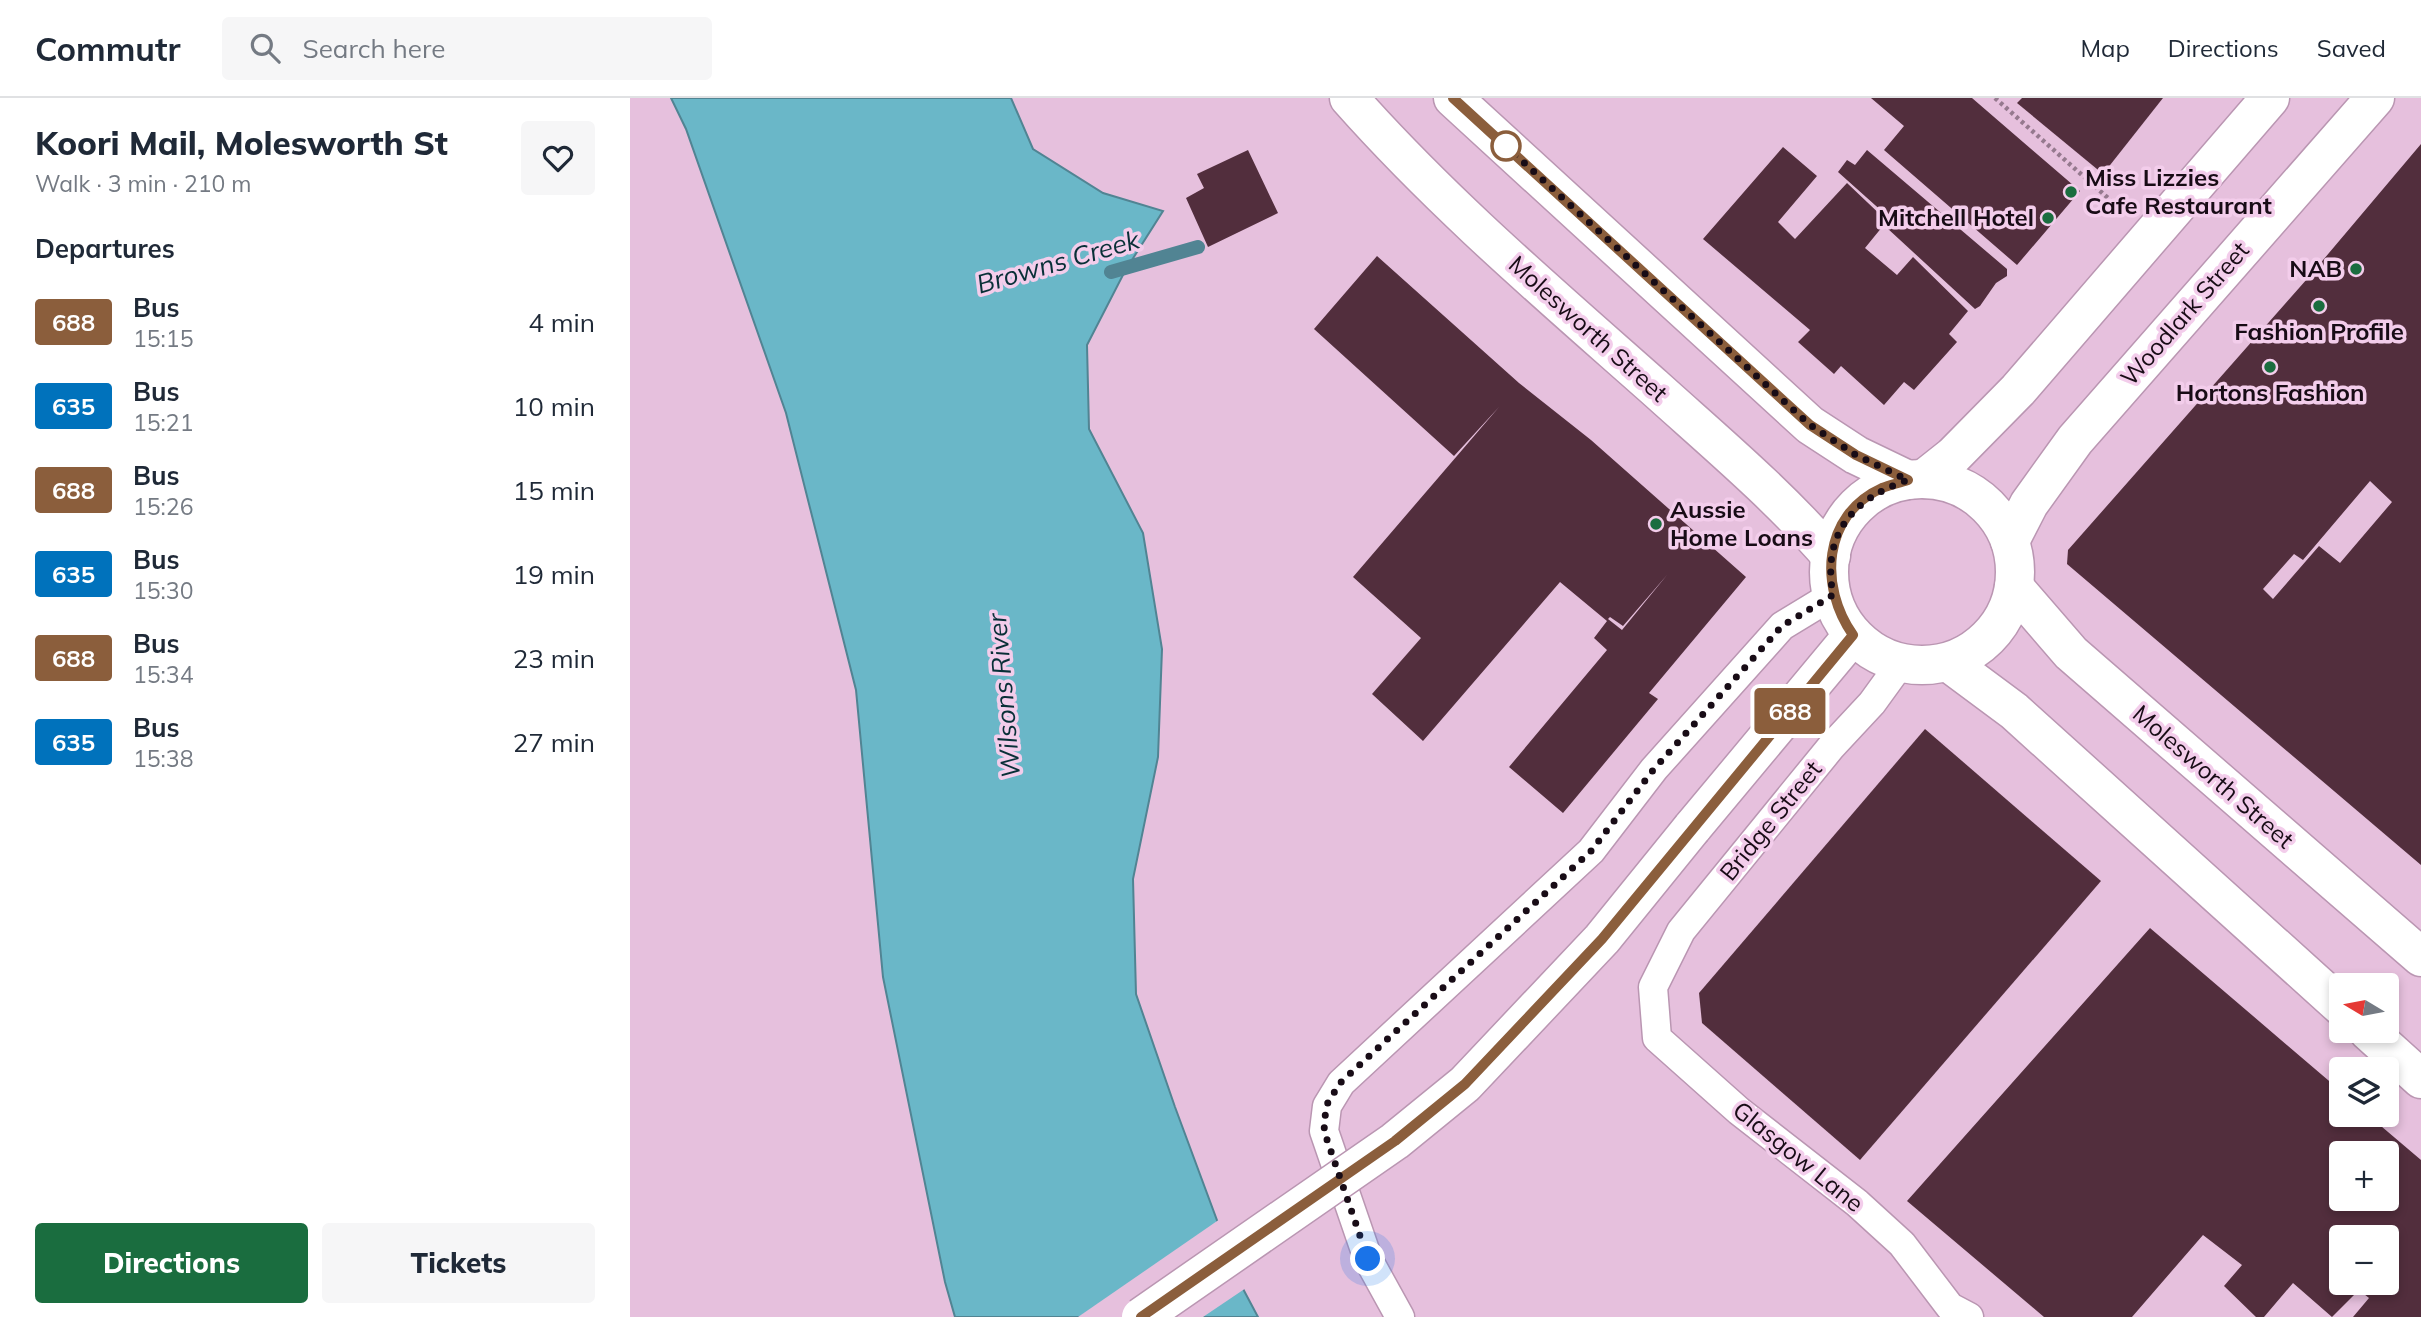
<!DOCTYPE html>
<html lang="en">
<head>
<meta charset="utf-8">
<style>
  :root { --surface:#fff; --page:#f6f6f7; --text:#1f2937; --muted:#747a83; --line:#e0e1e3; --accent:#1a6d3f }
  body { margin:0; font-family:Mulish,sans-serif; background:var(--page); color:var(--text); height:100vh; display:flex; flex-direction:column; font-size:26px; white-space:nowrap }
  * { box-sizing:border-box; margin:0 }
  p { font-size:23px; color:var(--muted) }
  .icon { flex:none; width:38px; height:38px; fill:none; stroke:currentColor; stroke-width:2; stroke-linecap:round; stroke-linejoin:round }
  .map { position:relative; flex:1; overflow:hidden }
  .side { display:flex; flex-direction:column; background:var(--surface); width:630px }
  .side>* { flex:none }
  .badge { padding:0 14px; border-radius:5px; font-size:24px; line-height:46px }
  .needle { width:46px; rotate:280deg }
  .controls { position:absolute; left:1699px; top:875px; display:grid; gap:14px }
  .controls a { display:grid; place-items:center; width:70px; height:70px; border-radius:7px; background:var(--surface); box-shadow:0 4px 10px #0003; font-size:35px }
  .you { position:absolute; width:35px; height:35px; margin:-18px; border:5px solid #fff; border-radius:50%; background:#1a73e8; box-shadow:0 0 0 10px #1a73e833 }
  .map>.badge { position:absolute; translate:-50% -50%; box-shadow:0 0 0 4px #fff }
  h2 { padding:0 35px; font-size:26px; line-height:63px }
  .round { display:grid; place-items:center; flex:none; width:74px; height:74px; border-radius:7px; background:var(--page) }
  .overview { display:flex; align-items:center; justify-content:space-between; height:119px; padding:0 35px }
  h1 { font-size:33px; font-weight:800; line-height:52px }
  .button { display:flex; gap:14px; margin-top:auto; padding:14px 35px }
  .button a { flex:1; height:80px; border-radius:7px; background:var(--accent); color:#fff; font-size:28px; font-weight:800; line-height:80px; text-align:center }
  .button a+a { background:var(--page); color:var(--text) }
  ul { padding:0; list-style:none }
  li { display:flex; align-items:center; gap:21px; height:84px; padding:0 35px }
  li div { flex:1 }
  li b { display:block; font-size:26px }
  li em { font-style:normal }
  li .badge { min-width:77px; font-weight:700; text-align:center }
  header { display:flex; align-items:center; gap:42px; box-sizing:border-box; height:98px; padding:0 35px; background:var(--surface); border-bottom:2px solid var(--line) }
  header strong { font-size:33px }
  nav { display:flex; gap:38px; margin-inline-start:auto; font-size:24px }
  .search { width:490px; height:63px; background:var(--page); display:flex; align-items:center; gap:18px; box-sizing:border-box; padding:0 24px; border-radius:7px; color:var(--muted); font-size:26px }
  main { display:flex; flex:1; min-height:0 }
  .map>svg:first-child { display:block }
  .water { fill:#6ab7c8; stroke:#518493; stroke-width:2 }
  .pier { fill:#e6c0dd }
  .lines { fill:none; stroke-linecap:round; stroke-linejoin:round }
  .stream { stroke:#518493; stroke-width:14 }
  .building { fill:#522e3d; fill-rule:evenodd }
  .lane-casing { stroke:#ba96b2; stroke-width:31 }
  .secondary-casing { stroke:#ba96b2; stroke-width:41 }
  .path { stroke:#95798e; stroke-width:4.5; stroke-dasharray:3.5 3.5; stroke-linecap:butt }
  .lane { stroke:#fff; stroke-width:28 }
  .secondary { stroke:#fff; stroke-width:38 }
  .secondary-bridge-casing { stroke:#ba96b2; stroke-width:41; stroke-linecap:butt }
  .secondary-bridge { stroke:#fff; stroke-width:38 }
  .line-casing { stroke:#fff; stroke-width:16 }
  .line { stroke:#8b5e3c; stroke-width:10 }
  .walk { stroke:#180c16; stroke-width:7; stroke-dasharray:0 12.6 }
  .stop-dot { fill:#fff; stroke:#8b5e3c; stroke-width:3.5 }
  .poi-dot { fill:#1a6d3f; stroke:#f3cdeb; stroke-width:2.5 }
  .labels { text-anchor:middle; stroke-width:7; stroke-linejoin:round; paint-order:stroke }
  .poi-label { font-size:24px; font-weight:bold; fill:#180c16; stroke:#f3cdeb; text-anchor:start }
  .street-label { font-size:24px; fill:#180c16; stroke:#f3cdeb }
  .water-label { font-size:26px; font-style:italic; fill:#082f37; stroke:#f3cdeb }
</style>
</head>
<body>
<header>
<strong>Commutr</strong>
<div class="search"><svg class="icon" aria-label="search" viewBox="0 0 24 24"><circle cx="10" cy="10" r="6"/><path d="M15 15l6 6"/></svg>Search here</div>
<nav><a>Map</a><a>Directions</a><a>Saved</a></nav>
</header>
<main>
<section class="side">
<div class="overview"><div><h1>Koori Mail, Molesworth St</h1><p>Walk · 3 min · 210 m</p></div><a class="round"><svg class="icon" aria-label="heart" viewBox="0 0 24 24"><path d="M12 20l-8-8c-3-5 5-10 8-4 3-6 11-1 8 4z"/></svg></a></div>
<h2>Departures</h2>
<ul>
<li><span class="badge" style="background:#8b5e3c;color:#fff">688</span><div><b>Bus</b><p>15:15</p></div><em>4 min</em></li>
<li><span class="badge" style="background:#0072bc;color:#fff">635</span><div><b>Bus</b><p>15:21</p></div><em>10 min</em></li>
<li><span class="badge" style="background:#8b5e3c;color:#fff">688</span><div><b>Bus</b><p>15:26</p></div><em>15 min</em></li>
<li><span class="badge" style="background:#0072bc;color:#fff">635</span><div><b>Bus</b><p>15:30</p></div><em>19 min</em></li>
<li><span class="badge" style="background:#8b5e3c;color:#fff">688</span><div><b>Bus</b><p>15:34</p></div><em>23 min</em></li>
<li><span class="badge" style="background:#0072bc;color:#fff">635</span><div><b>Bus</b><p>15:38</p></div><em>27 min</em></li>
</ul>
<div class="button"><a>Directions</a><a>Tickets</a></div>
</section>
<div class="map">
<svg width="1791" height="1219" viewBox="0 0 1791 1219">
  <rect width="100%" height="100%" fill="#e6c0dd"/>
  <!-- water -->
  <path class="water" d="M 41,0 L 381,0 L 403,51 L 473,95 L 533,113 L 495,173 L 457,247 L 459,331 L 513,435 L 532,551 L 528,659 L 503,781 L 506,896 L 545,1009 L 611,1187 L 628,1219 L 325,1219 L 315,1184 L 253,879 L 226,592 L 156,315 L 56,31 Z"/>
  <!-- pier -->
  <path class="pier" d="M 590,1121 L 616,1190 L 573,1219 L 448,1219 Z"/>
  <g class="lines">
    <!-- stream -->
    <path class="stream" d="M 481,174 L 568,149"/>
  </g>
  <!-- building -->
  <g class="building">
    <path d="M 1241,0 L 1342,0 L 1450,93 L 1387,167 L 1254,52 L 1274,28 Z"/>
    <path d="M 1392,0 L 1533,0 L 1473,76 L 1387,5 Z"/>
    <path d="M 1791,46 L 1791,767 L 1437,466 L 1438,452 L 1677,181 ZM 1740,383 L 1762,404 L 1710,465 L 1689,448 L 1643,501 L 1633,491 L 1664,456 L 1673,462 Z"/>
    <path d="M 1153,49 L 1187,78 L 1148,124 L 1165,141 L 1217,85 L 1257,123 L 1235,150 L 1267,177 L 1283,159 L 1338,213 L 1319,236 L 1327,244 L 1284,292 L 1274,284 L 1254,307 L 1211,268 L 1204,276 L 1168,244 L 1180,232 L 1073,141 Z"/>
    <path d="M 618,52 L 648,115 L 578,149 L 556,100 L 574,90 L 567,76 Z"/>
    <path d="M 1237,52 L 1377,171 L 1377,178 L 1366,185 L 1350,208 L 1345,211 L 1257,130 L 1264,124 L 1208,74 L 1217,62 L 1225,67 Z"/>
    <path d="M 747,158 L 889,285 L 961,342 L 1116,479 L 1019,595 L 1028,601 L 933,715 L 879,669 L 977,552 L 964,540 L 977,523 L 930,484 L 793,643 L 742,596 L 791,540 L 723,479 L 869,309 L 824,358 L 684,231 ZM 1037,477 L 992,532 L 978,521 L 980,519 L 993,528 Z"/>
    <path d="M 1295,631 L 1471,783 L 1230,1062 L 1072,925 L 1069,895 Z"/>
    <path d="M 1520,830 L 1712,994 L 1712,1017 L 1738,1017 L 1791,1062 L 1791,1219 L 1723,1219 L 1739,1200 L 1729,1192 L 1702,1219 L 1663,1185 L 1634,1219 L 1626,1219 L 1594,1188 L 1612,1167 L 1573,1137 L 1502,1219 L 1414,1219 L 1277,1103 ZM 1712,1055 L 1757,1055 L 1757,1101 L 1712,1101 ZM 1712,1139 L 1757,1139 L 1757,1185 L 1712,1185 Z"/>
  </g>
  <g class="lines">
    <!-- lane casing -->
    <g class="lane-casing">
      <g id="lane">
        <path d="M 1271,565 L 1242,605 L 1201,649 L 1051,833 L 1023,889 L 1027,940 L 1109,1013 L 1227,1105 L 1272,1146 L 1320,1209 L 1339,1219"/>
        <path d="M 770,1219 L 738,1161 L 694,1033 L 697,1008 L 711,985 L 961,753 L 1024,671 L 1152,528 L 1203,497"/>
      </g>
    </g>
    <!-- secondary casing -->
    <g class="secondary-casing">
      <g id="secondary">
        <path d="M 719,0 C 812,105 919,196 1024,289 C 1085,344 1147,396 1201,458"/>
        <path d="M 823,0 L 1180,327 L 1226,357 L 1278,382"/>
        <path d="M 1294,381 L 1323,358 L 1388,292 L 1640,0"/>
        <circle cx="1292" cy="474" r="93"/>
        <path d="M 1380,443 L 1399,406 L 1445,342 L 1745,0"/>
        <path d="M 1384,489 L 1441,555 L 1791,859"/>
        <path d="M 1318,564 L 1384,613 L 1712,909"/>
        <path d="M 1062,730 L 1223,537"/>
        <path d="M 1738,933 L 1791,981"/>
      </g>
    </g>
    <!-- path -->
    <path class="path" d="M 1365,0 L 1487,108"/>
    <!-- lane -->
    <use href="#lane" class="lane"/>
    <!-- secondary -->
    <use href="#secondary" class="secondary"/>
    <!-- secondary-bridge casing -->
    <g class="secondary-bridge-casing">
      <path id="secondary-bridge" d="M 511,1219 L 765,1043 L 835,986 L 972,841 L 1062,730"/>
    </g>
    <!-- secondary-bridge -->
    <use href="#secondary-bridge" class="secondary-bridge"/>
  </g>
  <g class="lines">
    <!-- line casing -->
    <g class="line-casing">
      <path id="line" d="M 511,1219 L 765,1043 L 835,986 L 972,841 L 1223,537 C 1189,489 1192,417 1252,390 C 1260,387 1269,385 1278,382 L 1226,357 L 1180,327 L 823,0"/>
    </g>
    <!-- line -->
    <use href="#line" class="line"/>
    <!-- walk -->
    <path class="walk" d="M 738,1161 L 694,1033 L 696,1008 L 710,985 L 961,753 L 1024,671 L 1152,528 L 1203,497 C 1192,436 1222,401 1278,382 L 1226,357 L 1180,327 L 876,48"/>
  </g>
  <!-- markers -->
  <circle class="stop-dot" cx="876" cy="48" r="14"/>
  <g class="poi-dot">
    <circle cx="1441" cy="94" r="7"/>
    <circle cx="1418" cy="120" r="7"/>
    <circle cx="1726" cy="171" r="7"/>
    <circle cx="1689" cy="208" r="7"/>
    <circle cx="1640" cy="269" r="7"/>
    <circle cx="1026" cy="426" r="7"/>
  </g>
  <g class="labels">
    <!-- poi labels -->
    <g class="poi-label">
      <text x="1455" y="88">Miss Lizzies<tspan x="1455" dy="28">Cafe Restaurant</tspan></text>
      <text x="1404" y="128" text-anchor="end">Mitchell Hotel</text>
      <text x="1712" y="179" text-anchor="end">NAB</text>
      <text x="1689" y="242" text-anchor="middle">Fashion Profile</text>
      <text x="1640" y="303" text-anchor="middle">Hortons Fashion</text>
      <text x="1040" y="420">Aussie<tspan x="1040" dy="28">Home Loans</tspan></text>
    </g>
    <!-- street labels -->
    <g class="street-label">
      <text transform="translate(1555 216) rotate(-49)" y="8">Woodlark Street</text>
      <text transform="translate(958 231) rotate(42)" y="8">Molesworth Street</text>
      <text transform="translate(1583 679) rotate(41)" y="8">Molesworth Street</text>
      <text transform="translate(1141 723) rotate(-51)" y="8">Bridge Street</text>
      <text transform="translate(1168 1059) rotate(39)" y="8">Glasgow Lane</text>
    </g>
    <!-- water labels -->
    <g class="water-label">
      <text transform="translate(428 164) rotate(-16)" y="9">Browns Creek</text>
      <text transform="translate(374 598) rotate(-95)" y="9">Wilsons River</text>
    </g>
  </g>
</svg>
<div class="controls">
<a><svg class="needle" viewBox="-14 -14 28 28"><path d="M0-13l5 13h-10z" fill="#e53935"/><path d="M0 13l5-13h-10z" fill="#747a83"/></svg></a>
<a><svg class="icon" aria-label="layers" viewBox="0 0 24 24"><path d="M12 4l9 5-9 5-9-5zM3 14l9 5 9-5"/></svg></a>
<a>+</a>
<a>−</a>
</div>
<div class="you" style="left:738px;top:1161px"></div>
<b class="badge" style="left:1160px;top:613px;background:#8b5e3c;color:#fff">688</b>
</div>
</main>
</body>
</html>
